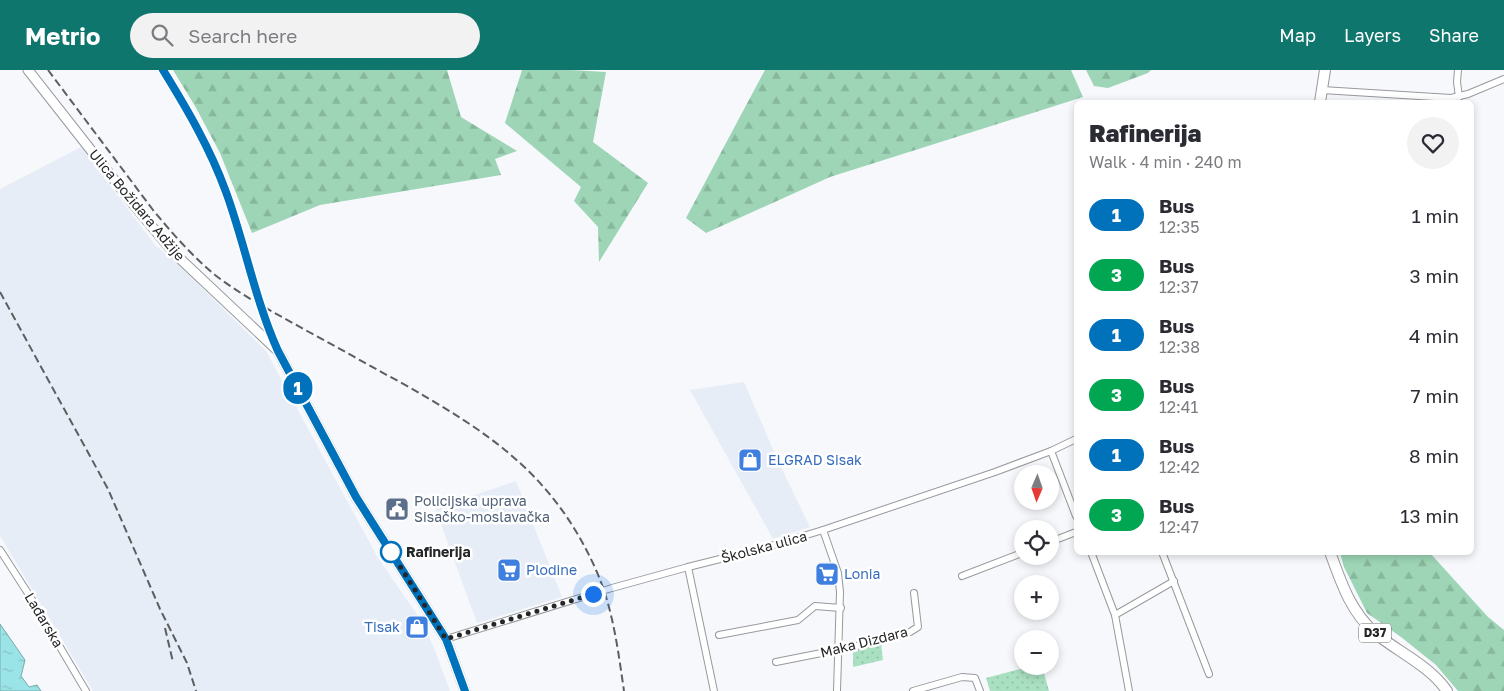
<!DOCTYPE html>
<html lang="en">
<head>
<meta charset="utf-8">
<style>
  :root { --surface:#fff; --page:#f2f2f3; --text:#2b2b33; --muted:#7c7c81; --accent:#0f766e }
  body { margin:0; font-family:"Golos Text",sans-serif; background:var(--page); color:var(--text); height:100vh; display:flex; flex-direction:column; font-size:19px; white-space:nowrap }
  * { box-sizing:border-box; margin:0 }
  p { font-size:16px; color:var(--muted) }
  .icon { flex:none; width:28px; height:28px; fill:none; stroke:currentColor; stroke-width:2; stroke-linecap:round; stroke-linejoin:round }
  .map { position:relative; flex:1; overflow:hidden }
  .panel { position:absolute; left:1074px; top:30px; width:400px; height:455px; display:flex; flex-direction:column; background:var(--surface); border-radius:8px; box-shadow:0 2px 8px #0003 }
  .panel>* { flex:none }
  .badge { padding:0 10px; border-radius:16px; font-size:18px; line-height:32px }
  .needle { width:32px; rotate:182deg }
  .fabs { position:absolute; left:1014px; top:395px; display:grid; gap:10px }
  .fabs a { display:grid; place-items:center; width:45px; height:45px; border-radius:50%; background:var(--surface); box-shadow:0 2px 8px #0003; font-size:25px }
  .you { position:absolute; width:25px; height:25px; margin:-12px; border:4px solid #fff; border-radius:50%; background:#1a73e8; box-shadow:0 0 0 8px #1a73e833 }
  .map>.badge { position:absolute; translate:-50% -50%; box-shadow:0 0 0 2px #fff }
  .round { display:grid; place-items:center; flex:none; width:52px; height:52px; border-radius:26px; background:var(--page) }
  .head { display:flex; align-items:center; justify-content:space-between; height:85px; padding:0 15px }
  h1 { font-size:24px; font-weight:800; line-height:38px }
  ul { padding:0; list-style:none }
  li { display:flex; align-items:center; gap:15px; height:60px; padding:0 15px }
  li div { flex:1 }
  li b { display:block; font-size:19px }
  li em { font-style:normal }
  li .badge { min-width:55px; font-weight:700; text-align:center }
  header { display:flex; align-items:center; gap:30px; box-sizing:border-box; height:70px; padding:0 25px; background:var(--accent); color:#fff }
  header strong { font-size:24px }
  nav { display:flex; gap:28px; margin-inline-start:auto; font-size:18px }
  .search { width:350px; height:45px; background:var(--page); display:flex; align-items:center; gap:12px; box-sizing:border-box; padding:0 18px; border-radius:28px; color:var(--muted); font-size:19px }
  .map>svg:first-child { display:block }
  .built { fill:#e7edf7 }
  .green { fill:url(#green-dots) }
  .forest { fill:url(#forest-firs) }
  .water { fill:url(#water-ripples); stroke:#77aaad }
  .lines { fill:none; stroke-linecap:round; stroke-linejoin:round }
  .minor-casing { stroke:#97999d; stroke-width:8 }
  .secondary-casing { stroke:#97999d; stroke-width:11 }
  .primary-casing { stroke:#97999d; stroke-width:12 }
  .minor { stroke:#fff; stroke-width:6 }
  .secondary { stroke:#fff; stroke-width:9 }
  .primary { stroke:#fff; stroke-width:10 }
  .rail { stroke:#5c5e5f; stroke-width:2; stroke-dasharray:8 4; stroke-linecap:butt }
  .line-casing { stroke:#fff; stroke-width:11 }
  .line { stroke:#0072bc; stroke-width:8 }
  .walk { stroke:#252627; stroke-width:5; stroke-dasharray:0 9 }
  .stop-dot { fill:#fff; stroke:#0072bc; stroke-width:2.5 }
  .labels { text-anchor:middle; stroke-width:5; stroke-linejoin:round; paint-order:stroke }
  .shield { fill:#fff; stroke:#666768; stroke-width:1 }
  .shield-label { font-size:12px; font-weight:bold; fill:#252627 }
  .street-label { font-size:14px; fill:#252627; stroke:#fff }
  .shop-label { font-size:14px; fill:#366cbe; stroke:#fff; text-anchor:start }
  .service-label { font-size:14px; fill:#4e5e75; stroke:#fff; text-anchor:start }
  .stop-label { font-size:14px; font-weight:bold; fill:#252627; stroke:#fff; text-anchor:start }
</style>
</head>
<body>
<header>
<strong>Metrio</strong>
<div class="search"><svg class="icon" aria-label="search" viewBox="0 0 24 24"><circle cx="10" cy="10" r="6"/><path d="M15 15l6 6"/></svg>Search here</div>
<nav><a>Map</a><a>Layers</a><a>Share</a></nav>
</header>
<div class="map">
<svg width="1504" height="621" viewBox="0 0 1504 621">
  <defs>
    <pattern id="green-dots" width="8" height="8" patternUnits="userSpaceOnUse" patternTransform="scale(1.25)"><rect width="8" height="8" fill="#aae0c2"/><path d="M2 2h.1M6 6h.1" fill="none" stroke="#92c0a7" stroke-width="1.8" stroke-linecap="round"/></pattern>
    <pattern id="forest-firs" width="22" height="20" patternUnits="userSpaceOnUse" patternTransform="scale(1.25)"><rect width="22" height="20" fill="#9dd5b6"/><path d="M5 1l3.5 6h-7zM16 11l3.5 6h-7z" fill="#87b79c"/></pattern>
    <pattern id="water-ripples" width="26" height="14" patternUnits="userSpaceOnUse" patternTransform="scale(1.25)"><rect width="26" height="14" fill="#9ae3e6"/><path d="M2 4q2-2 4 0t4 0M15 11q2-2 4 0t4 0" fill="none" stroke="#85c3c5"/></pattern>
  </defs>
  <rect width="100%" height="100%" fill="#f6f8fc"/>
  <!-- built -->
  <g class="built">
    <path d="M 81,77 L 155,175 L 180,196 L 266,281 L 378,488 L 421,550 L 434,578 L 450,621 L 93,621 L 0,466 L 0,119 Z"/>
    <path d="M 744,312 L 778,391 L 810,457 L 773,469 L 690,320 Z"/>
    <path d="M 516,411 L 562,527 L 477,553 L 435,438 Z"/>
  </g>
  <!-- green -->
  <g class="green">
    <path d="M 881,574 L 883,590 L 853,597 L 853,579 Z"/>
    <path d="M 1031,596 L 1042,596 L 1049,621 L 990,621 L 986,608 Z"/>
  </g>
  <!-- forest -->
  <g class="forest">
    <path d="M 173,0 L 447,0 L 461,47 L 517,81 L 495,89 L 501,105 L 320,135 L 252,163 L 220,83 L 195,36 Z"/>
    <path d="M 522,0 L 571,0 L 606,2 L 593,72 L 648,113 L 599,192 L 598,157 L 574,131 L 581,117 L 505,53 Z"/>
    <path d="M 765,0 L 1071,0 L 1083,27 L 830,107 L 706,163 L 686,148 Z"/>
    <path d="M 1086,0 L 1151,0 L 1148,3 L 1108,18 L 1094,16 Z"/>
    <path d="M 1340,483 L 1430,483 L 1488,547 L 1504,560 L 1504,621 L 1458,621 L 1436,595 L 1401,567 L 1367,543 L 1344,497 Z"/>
  </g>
  <!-- water -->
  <path class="water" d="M 0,554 L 25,590 L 21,606 L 29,617 L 37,615 L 41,621 L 0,621 Z"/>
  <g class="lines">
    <!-- minor casing -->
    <g class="minor-casing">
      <g id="minor">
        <path d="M 163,0 C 189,42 214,85 230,132 C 246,180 255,232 276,277"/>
        <path d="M 1458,0 L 1457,12 L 1459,27"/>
        <path d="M 1322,20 L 1451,28 L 1468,24 L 1504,9"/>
        <path d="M 1051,381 L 1076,446"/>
        <path d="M 823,460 L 838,503 L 840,522 L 837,621"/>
        <path d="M 1050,472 L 1076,462"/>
        <path d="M 0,480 L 31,528 L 86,621"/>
        <path d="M 1091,482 L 1115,545 L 1129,621"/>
        <path d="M 1162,482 L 1209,604"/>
        <path d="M 688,497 L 714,621"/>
        <path d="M 962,506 L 1022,483"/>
        <path d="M 1115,545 L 1174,511"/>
        <path d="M 719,565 L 798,550 L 815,536 L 841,538"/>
        <path d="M 446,569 L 612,518 L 688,497 L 760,479 L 823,460 L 995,402 L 1051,381 L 1076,369"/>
        <path d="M 776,592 L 882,571 L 910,562 L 918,557 L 914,523"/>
        <path d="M 913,621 L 962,607 L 975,608 L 980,621"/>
      </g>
    </g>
    <!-- secondary casing -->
    <g class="secondary-casing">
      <path id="secondary" d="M 28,0 L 134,135 L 174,183 L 278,281 L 356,427 L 446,569 L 465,621"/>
    </g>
    <!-- primary casing -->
    <g class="primary-casing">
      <g id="primary">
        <path d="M 1320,32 L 1325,0"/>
        <path d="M 1330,482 C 1341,512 1350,541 1375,563 C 1398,582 1429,595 1447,621"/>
      </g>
    </g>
    <!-- minor -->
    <use href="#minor" class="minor"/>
    <!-- secondary -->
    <use href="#secondary" class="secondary"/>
    <!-- primary -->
    <use href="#primary" class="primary"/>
    <!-- rail -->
    <g class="rail">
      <path d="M 48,0 L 153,140 C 172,163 192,186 215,205 C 245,228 277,244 309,262 C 339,278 368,295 398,311 C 487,361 553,403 596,500 C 613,538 618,580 624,621"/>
      <path d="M 0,222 L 108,419 L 160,539 L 187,593 L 196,621"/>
      <path d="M 165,558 L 173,592"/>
    </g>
  </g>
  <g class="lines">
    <!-- line casing -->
    <g class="line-casing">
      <path id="line" d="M 163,0 C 187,39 210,78 226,122 C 245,174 255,230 278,281 L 356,427 L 446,569 L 465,621"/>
    </g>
    <!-- line -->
    <use href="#line" class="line"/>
    <!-- walk -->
    <path class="walk" d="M 391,482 L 446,569 L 593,524"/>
  </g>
  <!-- icons -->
  <defs>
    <g id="shop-square" transform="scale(1.25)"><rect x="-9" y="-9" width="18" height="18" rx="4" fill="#3f7fe0" stroke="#fff"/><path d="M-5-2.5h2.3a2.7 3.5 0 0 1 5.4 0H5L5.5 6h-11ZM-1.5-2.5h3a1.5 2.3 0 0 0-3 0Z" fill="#fff"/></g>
    <g id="civic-square" transform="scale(1.25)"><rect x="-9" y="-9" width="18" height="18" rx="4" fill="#5c6f8a" stroke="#fff"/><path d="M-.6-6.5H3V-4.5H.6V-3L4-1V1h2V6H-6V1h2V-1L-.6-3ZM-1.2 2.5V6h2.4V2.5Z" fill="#fff"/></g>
    <g id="supermarket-square" transform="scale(1.25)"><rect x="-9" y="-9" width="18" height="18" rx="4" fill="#3f7fe0" stroke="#fff"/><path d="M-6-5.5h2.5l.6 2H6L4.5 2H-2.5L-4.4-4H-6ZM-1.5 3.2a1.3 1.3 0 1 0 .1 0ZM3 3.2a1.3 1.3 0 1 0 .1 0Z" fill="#fff"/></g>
  </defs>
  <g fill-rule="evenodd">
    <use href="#shop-square" x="750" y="390"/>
    <use href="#civic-square" x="397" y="439"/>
    <use href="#supermarket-square" x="509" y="500"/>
    <use href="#supermarket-square" x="827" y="504"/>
    <use href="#shop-square" x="417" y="557"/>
  </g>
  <!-- markers -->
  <circle class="stop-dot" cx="391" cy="482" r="10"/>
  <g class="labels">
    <!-- shield labels -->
    <rect class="shield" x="1359" y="553.5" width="32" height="19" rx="4"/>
    <g class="shield-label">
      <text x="1375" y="567">D37</text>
    </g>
    <!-- street labels -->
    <g class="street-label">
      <text transform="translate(137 135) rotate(50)" y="5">Ulica Božidara Adžije</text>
      <text transform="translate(764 477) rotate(-15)" y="5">Školska ulica</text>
      <text transform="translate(44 550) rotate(59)" y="5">Lađarska</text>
      <text transform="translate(864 572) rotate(-14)" y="5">Maka Dizdara</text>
    </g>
    <!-- shop labels -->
    <g class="shop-label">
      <text x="768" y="395">ELGRAD Sisak</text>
      <text x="526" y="505">Plodine</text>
      <text x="844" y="509">Lonia</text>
      <text x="400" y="562" text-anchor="end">Tisak</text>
    </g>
    <!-- service labels -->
    <g class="service-label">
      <text x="414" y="436">Policijska uprava<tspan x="414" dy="16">Sisačko-moslavačka</tspan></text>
    </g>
    <!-- stop labels -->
    <g class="stop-label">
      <text x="406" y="487">Rafinerija</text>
    </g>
  </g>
</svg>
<div class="fabs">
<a><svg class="needle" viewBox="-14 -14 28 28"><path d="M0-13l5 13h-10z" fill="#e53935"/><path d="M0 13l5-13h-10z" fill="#7c7c81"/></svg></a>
<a><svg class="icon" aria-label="locate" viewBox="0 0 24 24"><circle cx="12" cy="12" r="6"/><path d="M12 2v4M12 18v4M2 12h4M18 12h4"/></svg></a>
<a>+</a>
<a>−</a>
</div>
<div class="you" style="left:593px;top:524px"></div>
<b class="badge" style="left:298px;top:318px;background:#0072bc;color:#fff">1</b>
<section class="panel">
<div class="head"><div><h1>Rafinerija</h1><p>Walk · 4 min · 240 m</p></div><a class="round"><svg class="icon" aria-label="heart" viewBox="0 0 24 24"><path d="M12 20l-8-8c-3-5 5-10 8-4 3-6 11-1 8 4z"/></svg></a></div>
<ul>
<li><span class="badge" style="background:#0072bc;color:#fff">1</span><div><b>Bus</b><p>12:35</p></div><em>1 min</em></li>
<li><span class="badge" style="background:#00a651;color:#fff">3</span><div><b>Bus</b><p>12:37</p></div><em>3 min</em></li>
<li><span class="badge" style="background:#0072bc;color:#fff">1</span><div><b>Bus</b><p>12:38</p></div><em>4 min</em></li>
<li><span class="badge" style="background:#00a651;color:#fff">3</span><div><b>Bus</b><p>12:41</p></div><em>7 min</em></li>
<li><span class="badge" style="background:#0072bc;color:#fff">1</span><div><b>Bus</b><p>12:42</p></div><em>8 min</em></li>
<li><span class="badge" style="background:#00a651;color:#fff">3</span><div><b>Bus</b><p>12:47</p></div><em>13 min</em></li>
</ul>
</section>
</div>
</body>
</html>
